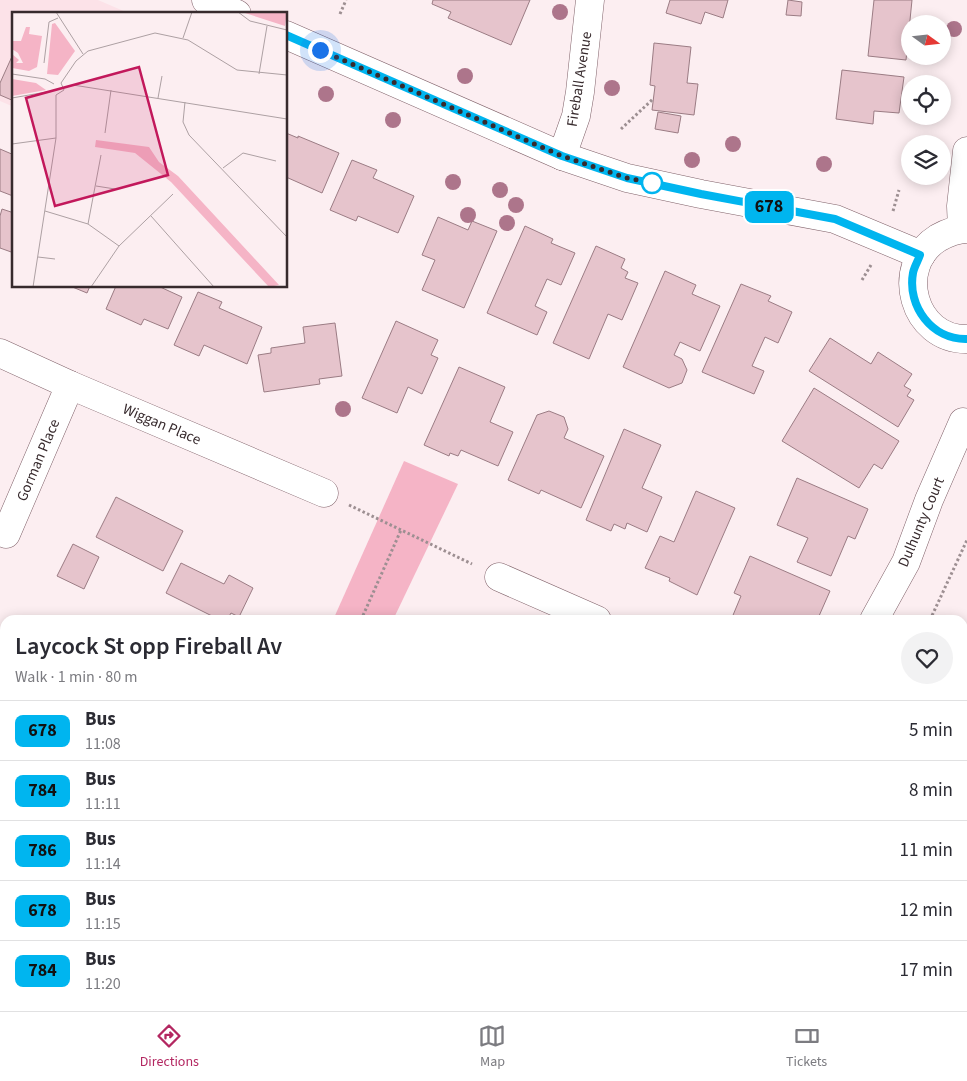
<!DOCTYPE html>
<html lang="en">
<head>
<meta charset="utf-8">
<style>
  :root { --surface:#fff; --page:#f2f2f3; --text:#2b2b33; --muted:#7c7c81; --line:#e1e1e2; --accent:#b32761 }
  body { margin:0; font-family:"Source Sans 3",sans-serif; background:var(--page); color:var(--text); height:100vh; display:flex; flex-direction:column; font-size:19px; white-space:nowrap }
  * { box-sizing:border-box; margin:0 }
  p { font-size:16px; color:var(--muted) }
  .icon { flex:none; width:28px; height:28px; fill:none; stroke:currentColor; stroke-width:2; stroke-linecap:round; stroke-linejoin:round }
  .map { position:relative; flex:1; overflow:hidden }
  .details { position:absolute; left:0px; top:615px; width:968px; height:396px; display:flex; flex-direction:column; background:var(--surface); border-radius:15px 15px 0 0; box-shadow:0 2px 12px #0003 }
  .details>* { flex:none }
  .badge { padding:0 10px; border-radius:8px; font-size:18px; line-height:32px }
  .needle { width:32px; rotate:105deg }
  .tools { position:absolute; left:901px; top:15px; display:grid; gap:10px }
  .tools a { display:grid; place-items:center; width:50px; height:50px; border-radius:50%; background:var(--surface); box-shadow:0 2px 12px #0003; font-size:25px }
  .you { position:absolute; width:25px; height:25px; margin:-12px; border:4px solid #fff; border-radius:50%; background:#1a73e8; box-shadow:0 0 0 8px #1a73e833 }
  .map>.badge { position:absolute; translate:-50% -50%; box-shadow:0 0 0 2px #fff }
  .round { display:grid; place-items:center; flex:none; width:52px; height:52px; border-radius:26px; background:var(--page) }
  .headline { display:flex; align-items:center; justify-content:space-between; height:85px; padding:0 15px }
  h1 { font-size:24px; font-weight:600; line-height:38px }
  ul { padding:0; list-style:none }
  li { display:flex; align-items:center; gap:15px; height:60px; padding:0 15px; border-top:1px solid var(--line) }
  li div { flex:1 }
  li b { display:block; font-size:19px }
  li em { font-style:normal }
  li .badge { min-width:55px; font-weight:700; text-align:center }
  .tabs { display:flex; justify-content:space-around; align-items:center; height:70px; border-top:1px solid var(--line); background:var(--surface); font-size:14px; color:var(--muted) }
  .tabs a { display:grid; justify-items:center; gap:2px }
  .tabs .active { color:var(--accent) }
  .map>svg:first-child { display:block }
  .built { fill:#fce2e8 }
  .green { fill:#f5b4c6 }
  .building { fill:#e6c4cc; stroke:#9b7c84 }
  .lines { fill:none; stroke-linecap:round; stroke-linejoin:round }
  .minor-casing { stroke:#80626a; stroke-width:29 }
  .tertiary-casing { stroke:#80626a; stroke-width:29 }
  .path { stroke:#9d8f92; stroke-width:3; stroke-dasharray:2.5 2.5; stroke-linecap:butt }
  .minor { stroke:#fff; stroke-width:28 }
  .tertiary { stroke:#fff; stroke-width:28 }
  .tree { fill:#ad758b }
  .line-casing { stroke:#fff; stroke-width:11 }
  .line { stroke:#00b5ef; stroke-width:8 }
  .walk { stroke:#372a2d; stroke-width:5; stroke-dasharray:0 9 }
  .stop-dot { fill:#fff; stroke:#00b5ef; stroke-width:2.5 }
  .labels { text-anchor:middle; stroke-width:4; stroke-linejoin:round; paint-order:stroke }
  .street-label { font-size:15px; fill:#372a2d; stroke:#fff }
  .inset-road { fill:none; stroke:#ada0a3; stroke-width:1 }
  .view { fill:#c2185b; fill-opacity:0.15; stroke:#c2185b; stroke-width:2.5 }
  .inset-edge { fill:none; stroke:#372a2d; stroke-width:2.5 }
</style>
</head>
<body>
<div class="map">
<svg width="967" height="1011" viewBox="0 0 967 1011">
  <rect width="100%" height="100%" fill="#fceef1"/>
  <!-- built -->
  <path class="built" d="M 0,0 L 98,0 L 126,12 L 125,14 L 14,14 L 14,107 L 0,101 Z"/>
  <!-- green -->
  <g class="green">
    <path d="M 404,461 L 458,484 L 393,620 L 333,620 Z"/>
    <path d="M 5,976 L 5,1006 L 83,1006 L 77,1011 L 0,1011 L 0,980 Z"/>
  </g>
  <!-- building -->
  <g class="building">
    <path d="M 433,0 L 530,0 L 511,45 L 448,18 L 451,12 L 432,4 Z"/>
    <path d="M 670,0 L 728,0 L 723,18 L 705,12 L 701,24 L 666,13 Z"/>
    <path d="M 788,0 L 802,2 L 801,16 L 786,15 Z"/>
    <path d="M 874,0 L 912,0 L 906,60 L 868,56 Z"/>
    <path d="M 654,43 L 691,47 L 687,83 L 698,84 L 694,115 L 652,110 L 655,86 L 650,85 Z"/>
    <path d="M 14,52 L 14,101 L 0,95 L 0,83 Z"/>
    <path d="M 842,70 L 904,77 L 899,113 L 874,111 L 873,124 L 836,119 Z"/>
    <path d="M 658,112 L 681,116 L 678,133 L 655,129 Z"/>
    <path d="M 286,133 L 298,138 L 298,136 L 339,153 L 322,193 L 286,177 Z"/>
    <path d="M 0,149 L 14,155 L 13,196 L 0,191 Z"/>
    <path d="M 352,160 L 377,170 L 373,178 L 414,196 L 398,233 L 358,216 L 356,221 L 330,210 Z"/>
    <path d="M 2,209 L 14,213 L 14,253 L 0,248 L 0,216 Z"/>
    <path d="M 438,217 L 468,230 L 472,221 L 497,231 L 464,308 L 422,290 L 435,260 L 422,255 Z"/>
    <path d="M 525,226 L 553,239 L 551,243 L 575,253 L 561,285 L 547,279 L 535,306 L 547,312 L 537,335 L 487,313 Z"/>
    <path d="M 596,246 L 625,259 L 621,268 L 628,272 L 625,278 L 638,283 L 622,320 L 608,314 L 589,359 L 553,343 Z"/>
    <path d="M 665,271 L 696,285 L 692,294 L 720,306 L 700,351 L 680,342 L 674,355 L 682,359 L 687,370 L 682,383 L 669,388 L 623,367 Z"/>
    <path d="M 741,284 L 771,296 L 768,301 L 792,312 L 778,343 L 765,337 L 752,366 L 764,371 L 754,394 L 702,372 Z"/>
    <path d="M 70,286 L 90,286 L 87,293 Z"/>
    <path d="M 116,286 L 158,286 L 182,297 L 168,329 L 144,319 L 141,325 L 106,309 Z"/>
    <path d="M 198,292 L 222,302 L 219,308 L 262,327 L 247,364 L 204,345 L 199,356 L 174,345 Z"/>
    <path d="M 396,321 L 438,340 L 431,355 L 438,358 L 422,394 L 408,387 L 397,413 L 362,398 Z"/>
    <path d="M 335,323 L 342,376 L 319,379 L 320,384 L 264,392 L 258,355 L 271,353 L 271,348 L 305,343 L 303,327 Z"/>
    <path d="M 830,338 L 871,364 L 878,352 L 912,374 L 904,386 L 911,390 L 907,396 L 914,400 L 898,427 L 809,371 Z"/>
    <path d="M 459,367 L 505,387 L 490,422 L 513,432 L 498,466 L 461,450 L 458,456 L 450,453 L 449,456 L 424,445 Z"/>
    <path d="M 814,388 L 899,441 L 882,469 L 874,464 L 859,488 L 782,441 Z"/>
    <path d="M 549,411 L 564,417 L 568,429 L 564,438 L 604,456 L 581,508 L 541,490 L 539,494 L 508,480 L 537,415 Z"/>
    <path d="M 624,429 L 661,445 L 642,488 L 662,497 L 647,532 L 627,523 L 625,529 L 614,524 L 611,531 L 586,520 Z"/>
    <path d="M 797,478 L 868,509 L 855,539 L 848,536 L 831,576 L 797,562 L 808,538 L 777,525 Z"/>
    <path d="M 696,491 L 735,508 L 697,595 L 669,581 L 670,578 L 645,568 L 660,536 L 674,542 Z"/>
    <path d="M 116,497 L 183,531 L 163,571 L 96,537 Z"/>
    <path d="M 73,544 L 99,557 L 84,589 L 57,576 Z"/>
    <path d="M 750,556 L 830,591 L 819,616 L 823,618 L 822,620 L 731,620 L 741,596 L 734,593 Z"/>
    <path d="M 181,563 L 224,584 L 229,575 L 253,588 L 239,617 L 231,613 L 227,620 L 220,620 L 166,593 Z"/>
    <path d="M 962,676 L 967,678 L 967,749 L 962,747 Z"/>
    <path d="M 962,790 L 967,792 L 967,822 L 962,832 Z"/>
    <path d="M 517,1006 L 634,1006 L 632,1011 L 515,1011 Z"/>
    <path d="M 783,1006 L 799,1006 L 803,1008 L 802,1011 L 780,1011 Z"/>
  </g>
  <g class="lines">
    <!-- minor casing -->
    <g class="minor-casing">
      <g id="minor">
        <path d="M 562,156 L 576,116 L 580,92 L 590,0"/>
        <path d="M 962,229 L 961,206 L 967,151"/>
        <path d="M 0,353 L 70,385 L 324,493"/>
        <path d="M 6,534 L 70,385"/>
        <path d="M 499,577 L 597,620"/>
        <path d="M 874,620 L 906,562 L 929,500 L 963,422"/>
        <path d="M 709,1011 L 711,1006"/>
      </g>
    </g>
    <!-- tertiary casing -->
    <g class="tertiary-casing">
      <g id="tertiary">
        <path d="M 206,0 L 237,14"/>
        <path d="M 286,35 L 562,156 L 627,178 L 701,194 L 835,219 L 921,255"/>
        <path d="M 967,229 C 957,229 947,233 938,238 C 893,266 913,340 967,339"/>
      </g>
    </g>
    <!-- path -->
    <g class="path">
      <path d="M 340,14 L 346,0"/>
      <path d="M 621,129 L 653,99"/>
      <path d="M 893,211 L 899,190"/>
      <path d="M 862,280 L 871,265"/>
      <path d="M 349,505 L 472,564"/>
      <path d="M 361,620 L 401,530"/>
      <path d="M 930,620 L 967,540"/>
      <path d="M 16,1011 L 23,1006"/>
    </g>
    <!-- minor -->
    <use href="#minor" class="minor"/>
    <!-- tertiary -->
    <use href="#tertiary" class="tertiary"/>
  </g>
  <!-- trees -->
  <g class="tree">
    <circle cx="560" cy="12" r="8"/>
    <circle cx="954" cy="29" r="8"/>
    <circle cx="465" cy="76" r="8"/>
    <circle cx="612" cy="88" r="8"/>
    <circle cx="326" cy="94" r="8"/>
    <circle cx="393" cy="120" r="8"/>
    <circle cx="733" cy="144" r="8"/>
    <circle cx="692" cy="160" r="8"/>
    <circle cx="824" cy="164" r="8"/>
    <circle cx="453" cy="182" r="8"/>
    <circle cx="500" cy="190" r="8"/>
    <circle cx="516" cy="205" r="8"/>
    <circle cx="468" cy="215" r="8"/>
    <circle cx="507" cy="223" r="8"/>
    <circle cx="343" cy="409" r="8"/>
  </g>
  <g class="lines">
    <!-- line casing -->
    <g class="line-casing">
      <path id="line" d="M 286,35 L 562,156 L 627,178 L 701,194 L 835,219 L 920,255 C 918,261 914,267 913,273 C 907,306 932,340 967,339"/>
    </g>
    <!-- line -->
    <use href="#line" class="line"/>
    <!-- walk -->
    <path class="walk" d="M 320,50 L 562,156 L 627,178 L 652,183"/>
  </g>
  <!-- markers -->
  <circle class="stop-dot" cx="652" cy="183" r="10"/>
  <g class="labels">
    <!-- street labels -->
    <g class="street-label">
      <text transform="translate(579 79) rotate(-81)" y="5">Fireball Avenue</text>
      <text transform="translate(162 424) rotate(23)" y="5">Wiggan Place</text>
      <text transform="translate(38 460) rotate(-67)" y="5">Gorman Place</text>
      <text transform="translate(921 522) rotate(-67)" y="5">Dulhunty Court</text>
    </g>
  </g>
  <!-- overview -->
  <g transform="translate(12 12)">
    <rect width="275" height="275" fill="#fceef1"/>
    <path d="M 275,0 L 273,14 L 233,1 ZM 43,11 L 63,39 L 46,63 L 35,62 L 40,12 ZM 14,15 L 18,15 L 17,22 L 30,24 L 25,55 L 17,59 L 0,56 L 0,42 L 7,48 L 4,51 L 11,51 L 6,41 L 0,37 L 0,29 L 9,29 ZM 0,67 L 24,71 L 34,78 L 0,84 ZM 84,128 L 137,135 L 147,150 L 166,164 L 267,273 L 257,275 L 159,170 L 123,141 L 83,135 Z" fill="#f5b4c6"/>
    <path class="inset-road" d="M 44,0 L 71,42M 226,0 L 238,9 L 275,18M 171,26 L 180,0M 32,51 L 37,10 L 46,6M 0,62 L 33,67 L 42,72M 247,62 L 255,14M 49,71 L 64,49 L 76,39 L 143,21 L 176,28 L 225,58 L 275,63M 61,73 L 275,107M 44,83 L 52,78 L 49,71M 0,86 L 40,79M 146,86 L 150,64M 173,90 L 171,110 L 177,123 L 275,225M 93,121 L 99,78M 0,132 L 44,126M 211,156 L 231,141 L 264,149M 84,174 L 103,177M 33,199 L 76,212 L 107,234M 139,204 L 202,275M 76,212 L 89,143M 26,245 L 43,247M 21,275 L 44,126 L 44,83M 79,275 L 107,234 L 161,182"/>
    <path class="view" d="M 127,55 L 156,163 L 43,194 L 14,86 Z"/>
    <rect width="275" height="275" class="inset-edge"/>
  </g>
</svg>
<div class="tools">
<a><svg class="needle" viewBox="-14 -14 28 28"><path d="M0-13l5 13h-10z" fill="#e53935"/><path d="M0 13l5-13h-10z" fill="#7c7c81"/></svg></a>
<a><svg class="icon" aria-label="locate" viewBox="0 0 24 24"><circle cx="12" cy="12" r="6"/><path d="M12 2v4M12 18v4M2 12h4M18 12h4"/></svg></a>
<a><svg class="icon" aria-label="layers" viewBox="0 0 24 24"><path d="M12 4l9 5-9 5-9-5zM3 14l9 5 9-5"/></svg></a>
</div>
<div class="you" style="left:320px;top:50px"></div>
<b class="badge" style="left:769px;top:207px;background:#00b5ef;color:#111">678</b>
<section class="details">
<div class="headline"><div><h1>Laycock St opp Fireball Av</h1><p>Walk · 1 min · 80 m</p></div><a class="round"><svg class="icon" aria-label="heart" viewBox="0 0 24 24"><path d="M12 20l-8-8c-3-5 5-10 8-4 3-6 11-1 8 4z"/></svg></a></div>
<ul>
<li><span class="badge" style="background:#00b5ef;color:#111">678</span><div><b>Bus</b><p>11:08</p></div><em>5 min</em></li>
<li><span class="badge" style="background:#00b5ef;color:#111">784</span><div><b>Bus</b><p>11:11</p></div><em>8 min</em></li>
<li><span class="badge" style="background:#00b5ef;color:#111">786</span><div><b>Bus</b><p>11:14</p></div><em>11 min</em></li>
<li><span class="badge" style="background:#00b5ef;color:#111">678</span><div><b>Bus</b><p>11:15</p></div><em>12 min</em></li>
<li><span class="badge" style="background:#00b5ef;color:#111">784</span><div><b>Bus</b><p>11:20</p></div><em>17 min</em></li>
</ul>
</section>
</div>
<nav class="tabs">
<a class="active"><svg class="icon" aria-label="directions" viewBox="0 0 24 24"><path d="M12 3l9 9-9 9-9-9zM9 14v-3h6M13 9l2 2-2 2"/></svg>Directions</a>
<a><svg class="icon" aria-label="map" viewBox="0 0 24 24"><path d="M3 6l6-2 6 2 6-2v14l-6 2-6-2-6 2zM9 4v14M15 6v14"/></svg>Map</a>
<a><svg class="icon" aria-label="tickets" viewBox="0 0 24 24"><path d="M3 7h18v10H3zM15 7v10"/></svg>Tickets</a>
</nav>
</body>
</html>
